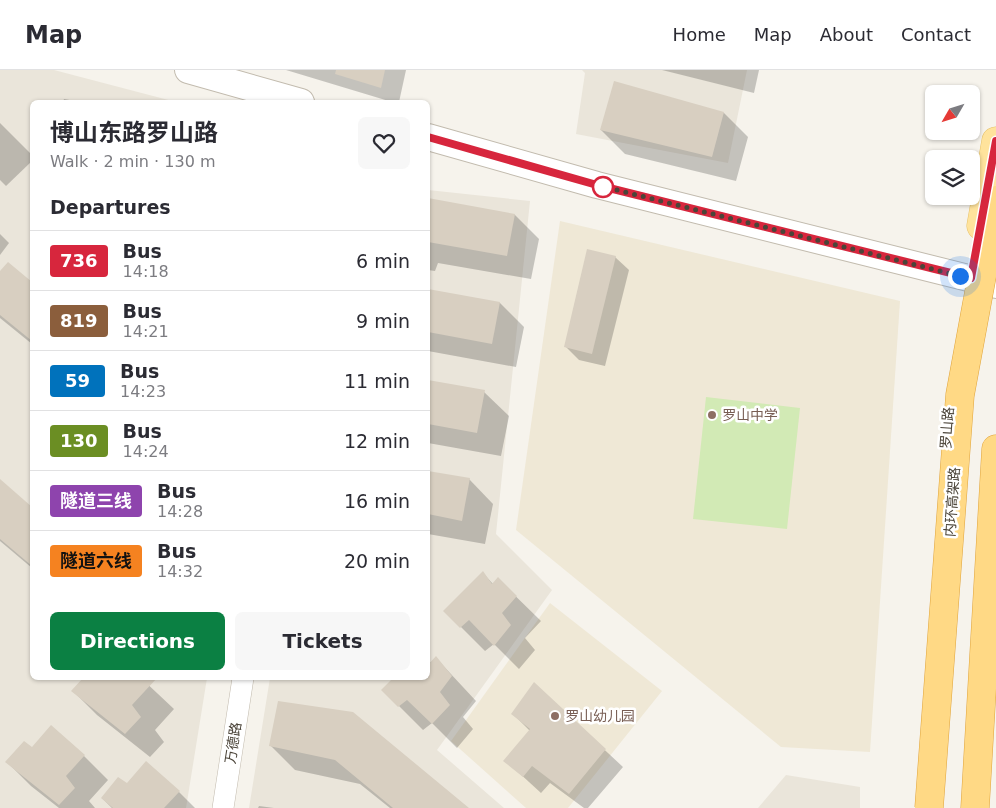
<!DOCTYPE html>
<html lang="en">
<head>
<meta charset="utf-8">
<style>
  :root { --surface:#fff; --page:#f7f7f7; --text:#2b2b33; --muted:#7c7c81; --line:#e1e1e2; --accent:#0b8043 }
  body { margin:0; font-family:"DejaVu Sans","Noto Sans SC",sans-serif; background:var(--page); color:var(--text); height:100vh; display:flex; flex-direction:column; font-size:19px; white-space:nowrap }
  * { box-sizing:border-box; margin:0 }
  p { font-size:16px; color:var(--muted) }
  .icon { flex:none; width:28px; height:28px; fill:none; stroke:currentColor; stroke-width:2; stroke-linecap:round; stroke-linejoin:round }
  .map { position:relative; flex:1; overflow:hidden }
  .drawer { position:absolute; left:30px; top:30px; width:400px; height:580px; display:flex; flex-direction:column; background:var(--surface); border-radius:8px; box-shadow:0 1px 4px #0004 }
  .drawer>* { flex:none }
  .badge { padding:0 10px; border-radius:4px; font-size:18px; line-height:32px }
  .needle { width:32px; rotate:231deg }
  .fabs { position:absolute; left:925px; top:15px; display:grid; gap:10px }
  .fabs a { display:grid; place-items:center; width:55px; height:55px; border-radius:8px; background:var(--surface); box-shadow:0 1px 4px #0004; font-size:25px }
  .you { position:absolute; width:25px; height:25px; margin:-12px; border:4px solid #fff; border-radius:50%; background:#1a73e8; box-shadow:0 0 0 8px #1a73e833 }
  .map>.badge { position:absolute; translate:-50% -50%; box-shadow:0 0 0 2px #fff }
  h2 { padding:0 20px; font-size:19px; line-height:45px }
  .round { display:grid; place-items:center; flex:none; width:52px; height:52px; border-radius:8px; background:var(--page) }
  .summary { display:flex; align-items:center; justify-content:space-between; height:85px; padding:0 20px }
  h1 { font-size:24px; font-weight:700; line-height:38px }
  .action { display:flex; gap:10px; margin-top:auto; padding:10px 20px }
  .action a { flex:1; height:58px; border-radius:8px; background:var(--accent); color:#fff; font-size:20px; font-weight:700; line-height:58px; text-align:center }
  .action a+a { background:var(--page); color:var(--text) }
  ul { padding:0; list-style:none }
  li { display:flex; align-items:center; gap:15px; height:60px; padding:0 20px; border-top:1px solid var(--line) }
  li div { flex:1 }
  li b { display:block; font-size:19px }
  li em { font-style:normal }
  li .badge { min-width:55px; font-weight:700; text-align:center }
  header { display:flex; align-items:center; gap:30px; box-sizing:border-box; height:70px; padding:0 25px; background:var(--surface); border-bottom:1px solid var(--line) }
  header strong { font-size:24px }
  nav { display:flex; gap:28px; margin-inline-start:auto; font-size:18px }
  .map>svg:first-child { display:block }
  .residential { fill:#eae5da }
  .education { fill:#efe8d6 }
  .green { fill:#d2eab5 }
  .shadow { fill:#0003 }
  .building { fill:#d8cfc1 }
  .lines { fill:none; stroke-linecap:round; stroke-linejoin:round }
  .minor-casing { stroke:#c2bbae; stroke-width:22 }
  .tertiary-casing { stroke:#c2bbae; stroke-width:28 }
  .primary-casing { stroke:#e6c16a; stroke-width:29 }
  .trunk-casing { stroke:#e0a43c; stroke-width:29 }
  .minor { stroke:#fff; stroke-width:21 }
  .tertiary { stroke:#fff; stroke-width:26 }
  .primary { stroke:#ffe39c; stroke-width:28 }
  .trunk { stroke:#ffd985; stroke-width:28 }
  .trunk-bridge-casing { stroke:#e0a43c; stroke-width:29; stroke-linecap:butt }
  .trunk-bridge { stroke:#ffd985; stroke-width:28 }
  .line-casing { stroke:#fff; stroke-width:11 }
  .line { stroke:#d7263d; stroke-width:8 }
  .walk { stroke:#4b4439; stroke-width:5; stroke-dasharray:0 9 }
  .stop-dot { fill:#fff; stroke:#d7263d; stroke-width:2.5 }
  .education-dot { fill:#8d6e63; stroke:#fff; stroke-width:2 }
  .labels { text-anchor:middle; stroke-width:5; stroke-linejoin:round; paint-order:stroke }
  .education-label { font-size:14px; fill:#785e54; stroke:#fff; text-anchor:start }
  .street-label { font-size:14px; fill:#4b4439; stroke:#fff }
</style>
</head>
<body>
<header>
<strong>Map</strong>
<nav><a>Home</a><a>Map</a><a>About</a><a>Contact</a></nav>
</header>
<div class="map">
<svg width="996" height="738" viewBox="0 0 996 738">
  <rect width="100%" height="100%" fill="#f6f3ec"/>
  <!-- residential -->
  <g class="residential">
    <path d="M 0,0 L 54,0 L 176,32 L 32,32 L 32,608 L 207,608 L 186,738 L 0,738 Z"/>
    <path d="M 582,0 L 747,0 L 728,93 L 576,64 L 585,3 Z"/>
    <path d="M 428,120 L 530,131 L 496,464 L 552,520 L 437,680 L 504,738 L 249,738 L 270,608 L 428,608 Z"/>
    <path d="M 786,705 L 860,717 L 860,738 L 758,738 Z"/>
  </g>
  <!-- education -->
  <g class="education">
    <path d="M 560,151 L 900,231 L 870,682 L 781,677 L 516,460 Z"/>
    <path d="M 550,533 L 662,621 L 568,738 L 526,738 L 451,671 Z"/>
  </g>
  <!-- green -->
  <path class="green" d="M 706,327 L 800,338 L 787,459 L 693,449 Z"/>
  <!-- shadow -->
  <g class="shadow">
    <path d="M 286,0 L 406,0 L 399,32 L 392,32 Z"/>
    <path d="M 662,0 L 759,0 L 754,23 Z"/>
    <path d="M 64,29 L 81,32 L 63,32 Z"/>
    <path d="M 724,43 L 748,67 L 736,111 L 625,84 L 601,60 Z"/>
    <path d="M 0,53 L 32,85 L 32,91 L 6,116 L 0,110 Z"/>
    <path d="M 428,130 L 515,145 L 539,169 L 531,209 L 438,193 L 435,201 L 428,200 Z"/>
    <path d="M 0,164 L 9,173 L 0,185 Z"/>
    <path d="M 615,187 L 629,200 L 605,296 L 579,290 L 565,276 Z"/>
    <path d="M 8,194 L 32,213 L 32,274 L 0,248 L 0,203 Z"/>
    <path d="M 428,220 L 500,233 L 524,257 L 516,297 L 428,281 Z"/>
    <path d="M 428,312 L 484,322 L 509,346 L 501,386 L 428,373 Z"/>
    <path d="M 428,402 L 469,409 L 493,434 L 485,474 L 428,464 Z"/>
    <path d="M 0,411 L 32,439 L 32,498 L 0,471 Z"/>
    <path d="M 483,503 L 493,514 L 498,509 L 541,551 L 525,568 L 535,580 L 519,599 L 494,574 L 485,581 L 445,541 Z"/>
    <path d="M 436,588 L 476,631 L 463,647 L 473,659 L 457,678 L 432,653 L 423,660 L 383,620 L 395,608 L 428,608 L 428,589 L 431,593 Z"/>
    <path d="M 85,608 L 141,608 L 174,639 L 155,660 L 164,672 L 150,687 L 97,645 L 73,621 Z"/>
    <path d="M 534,614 L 623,697 L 588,738 L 584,738 L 550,713 L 541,723 L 505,690 L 530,661 L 513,644 Z"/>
    <path d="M 279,632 L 467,738 L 390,738 L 360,714 L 295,700 L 271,676 Z"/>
    <path d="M 32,679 L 84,686 L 108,710 L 89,731 L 95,738 L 59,738 L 31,716 L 7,692 Z"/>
    <path d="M 146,693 L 179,722 L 195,738 L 112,738 L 102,728 L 127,714 Z"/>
    <path d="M 259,736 L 274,738 L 258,738 Z"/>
  </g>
  <!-- building -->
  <g class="building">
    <path d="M 336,0 L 385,0 L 381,18 L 335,4 Z"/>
    <path d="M 614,11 L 724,42 L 712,87 L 600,60 Z"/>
    <path d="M 428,128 L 515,144 L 507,186 L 428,172 Z"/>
    <path d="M 587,179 L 616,186 L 592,284 L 564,277 Z"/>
    <path d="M 8,192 L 32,212 L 32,271 L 0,245 L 0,201 Z"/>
    <path d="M 428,219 L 500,232 L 492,274 L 428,262 Z"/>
    <path d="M 428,310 L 485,320 L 477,363 L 428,354 Z"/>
    <path d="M 428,401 L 470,408 L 462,451 L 428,444 Z"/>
    <path d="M 0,409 L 32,437 L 32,496 L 0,469 Z"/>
    <path d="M 483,501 L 492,514 L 498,507 L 517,526 L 502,543 L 511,555 L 494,576 L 469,550 L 460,558 L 443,541 Z"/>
    <path d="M 436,586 L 452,606 L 440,622 L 450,635 L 432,654 L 407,630 L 398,637 L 381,620 L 393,608 L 428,608 L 428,595 Z"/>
    <path d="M 83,608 L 157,608 L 132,635 L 141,647 L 125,664 L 71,621 Z"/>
    <path d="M 534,612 L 606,679 L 569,724 L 532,696 L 523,707 L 503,691 L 530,659 L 511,644 Z"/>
    <path d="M 278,631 L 353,642 L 469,738 L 393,738 L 335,690 L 269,676 Z"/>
    <path d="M 51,655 L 85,685 L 66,706 L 75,718 L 59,735 L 5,692 L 24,671 L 32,677 Z"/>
    <path d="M 146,691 L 180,721 L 164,738 L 113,738 L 101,728 L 118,707 L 127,713 Z"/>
  </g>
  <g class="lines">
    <!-- minor casing -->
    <g class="minor-casing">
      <path id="minor" d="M 223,738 L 243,608"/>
    </g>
    <!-- tertiary casing -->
    <g class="tertiary-casing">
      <g id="tertiary">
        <path d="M 188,0 L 301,32"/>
        <path d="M 428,67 L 597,115 L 996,215"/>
      </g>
    </g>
    <!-- primary casing -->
    <g class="primary-casing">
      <path id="primary" d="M 981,156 L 996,71"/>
    </g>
    <!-- trunk casing -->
    <g class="trunk-casing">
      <path id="trunk" d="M 975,738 L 996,379"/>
    </g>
    <!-- minor -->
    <use href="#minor" class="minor"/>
    <!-- tertiary -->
    <use href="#tertiary" class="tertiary"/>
    <!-- primary -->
    <use href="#primary" class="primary"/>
    <!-- trunk -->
    <use href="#trunk" class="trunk"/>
    <!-- trunk-bridge casing -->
    <g class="trunk-bridge-casing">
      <path id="trunk-bridge" d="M 929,738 L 960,325 L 996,130"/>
    </g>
    <!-- trunk-bridge -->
    <use href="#trunk-bridge" class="trunk-bridge"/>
  </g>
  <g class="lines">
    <!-- line casing -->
    <g class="line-casing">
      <path id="line" d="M 428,67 L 597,115 L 971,208 L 996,71"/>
    </g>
    <!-- line -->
    <use href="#line" class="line"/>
    <!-- walk -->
    <path class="walk" d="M 603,117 L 597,115 L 960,206"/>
  </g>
  <!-- markers -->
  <circle class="stop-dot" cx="603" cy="117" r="10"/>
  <g class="education-dot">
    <circle cx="712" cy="345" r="5"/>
    <circle cx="555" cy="646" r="5"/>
  </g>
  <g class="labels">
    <!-- education labels -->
    <g class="education-label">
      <text x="722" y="350">罗山中学</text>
      <text x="565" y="651">罗山幼儿园</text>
    </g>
    <!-- street labels -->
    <g class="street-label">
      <text transform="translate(947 358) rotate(-86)" y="5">罗山路</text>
      <text transform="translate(952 432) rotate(-86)" y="5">内环高架路</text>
      <text transform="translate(233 673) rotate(-81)" y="5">万德路</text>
    </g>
  </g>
</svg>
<div class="fabs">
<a><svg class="needle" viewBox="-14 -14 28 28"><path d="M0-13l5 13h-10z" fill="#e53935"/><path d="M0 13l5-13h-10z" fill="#7c7c81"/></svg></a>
<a><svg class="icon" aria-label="layers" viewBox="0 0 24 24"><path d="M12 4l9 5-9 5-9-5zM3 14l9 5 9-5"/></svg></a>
</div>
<div class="you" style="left:960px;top:206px"></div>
<section class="drawer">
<div class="summary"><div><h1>博山东路罗山路</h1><p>Walk · 2 min · 130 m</p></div><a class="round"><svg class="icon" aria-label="heart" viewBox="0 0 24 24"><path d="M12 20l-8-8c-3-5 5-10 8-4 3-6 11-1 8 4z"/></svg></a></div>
<h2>Departures</h2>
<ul>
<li><span class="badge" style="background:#d7263d;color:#fff">736</span><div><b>Bus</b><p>14:18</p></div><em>6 min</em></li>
<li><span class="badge" style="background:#8b5e3c;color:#fff">819</span><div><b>Bus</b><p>14:21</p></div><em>9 min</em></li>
<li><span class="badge" style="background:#0072bc;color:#fff">59</span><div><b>Bus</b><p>14:23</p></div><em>11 min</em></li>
<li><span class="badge" style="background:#6b8e23;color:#fff">130</span><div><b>Bus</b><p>14:24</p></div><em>12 min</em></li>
<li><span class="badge" style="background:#8e44ad;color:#fff">隧道三线</span><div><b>Bus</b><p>14:28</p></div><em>16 min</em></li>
<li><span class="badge" style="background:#f58220;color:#111">隧道六线</span><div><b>Bus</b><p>14:32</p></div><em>20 min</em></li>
</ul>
<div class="action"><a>Directions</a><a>Tickets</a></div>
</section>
</div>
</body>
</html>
